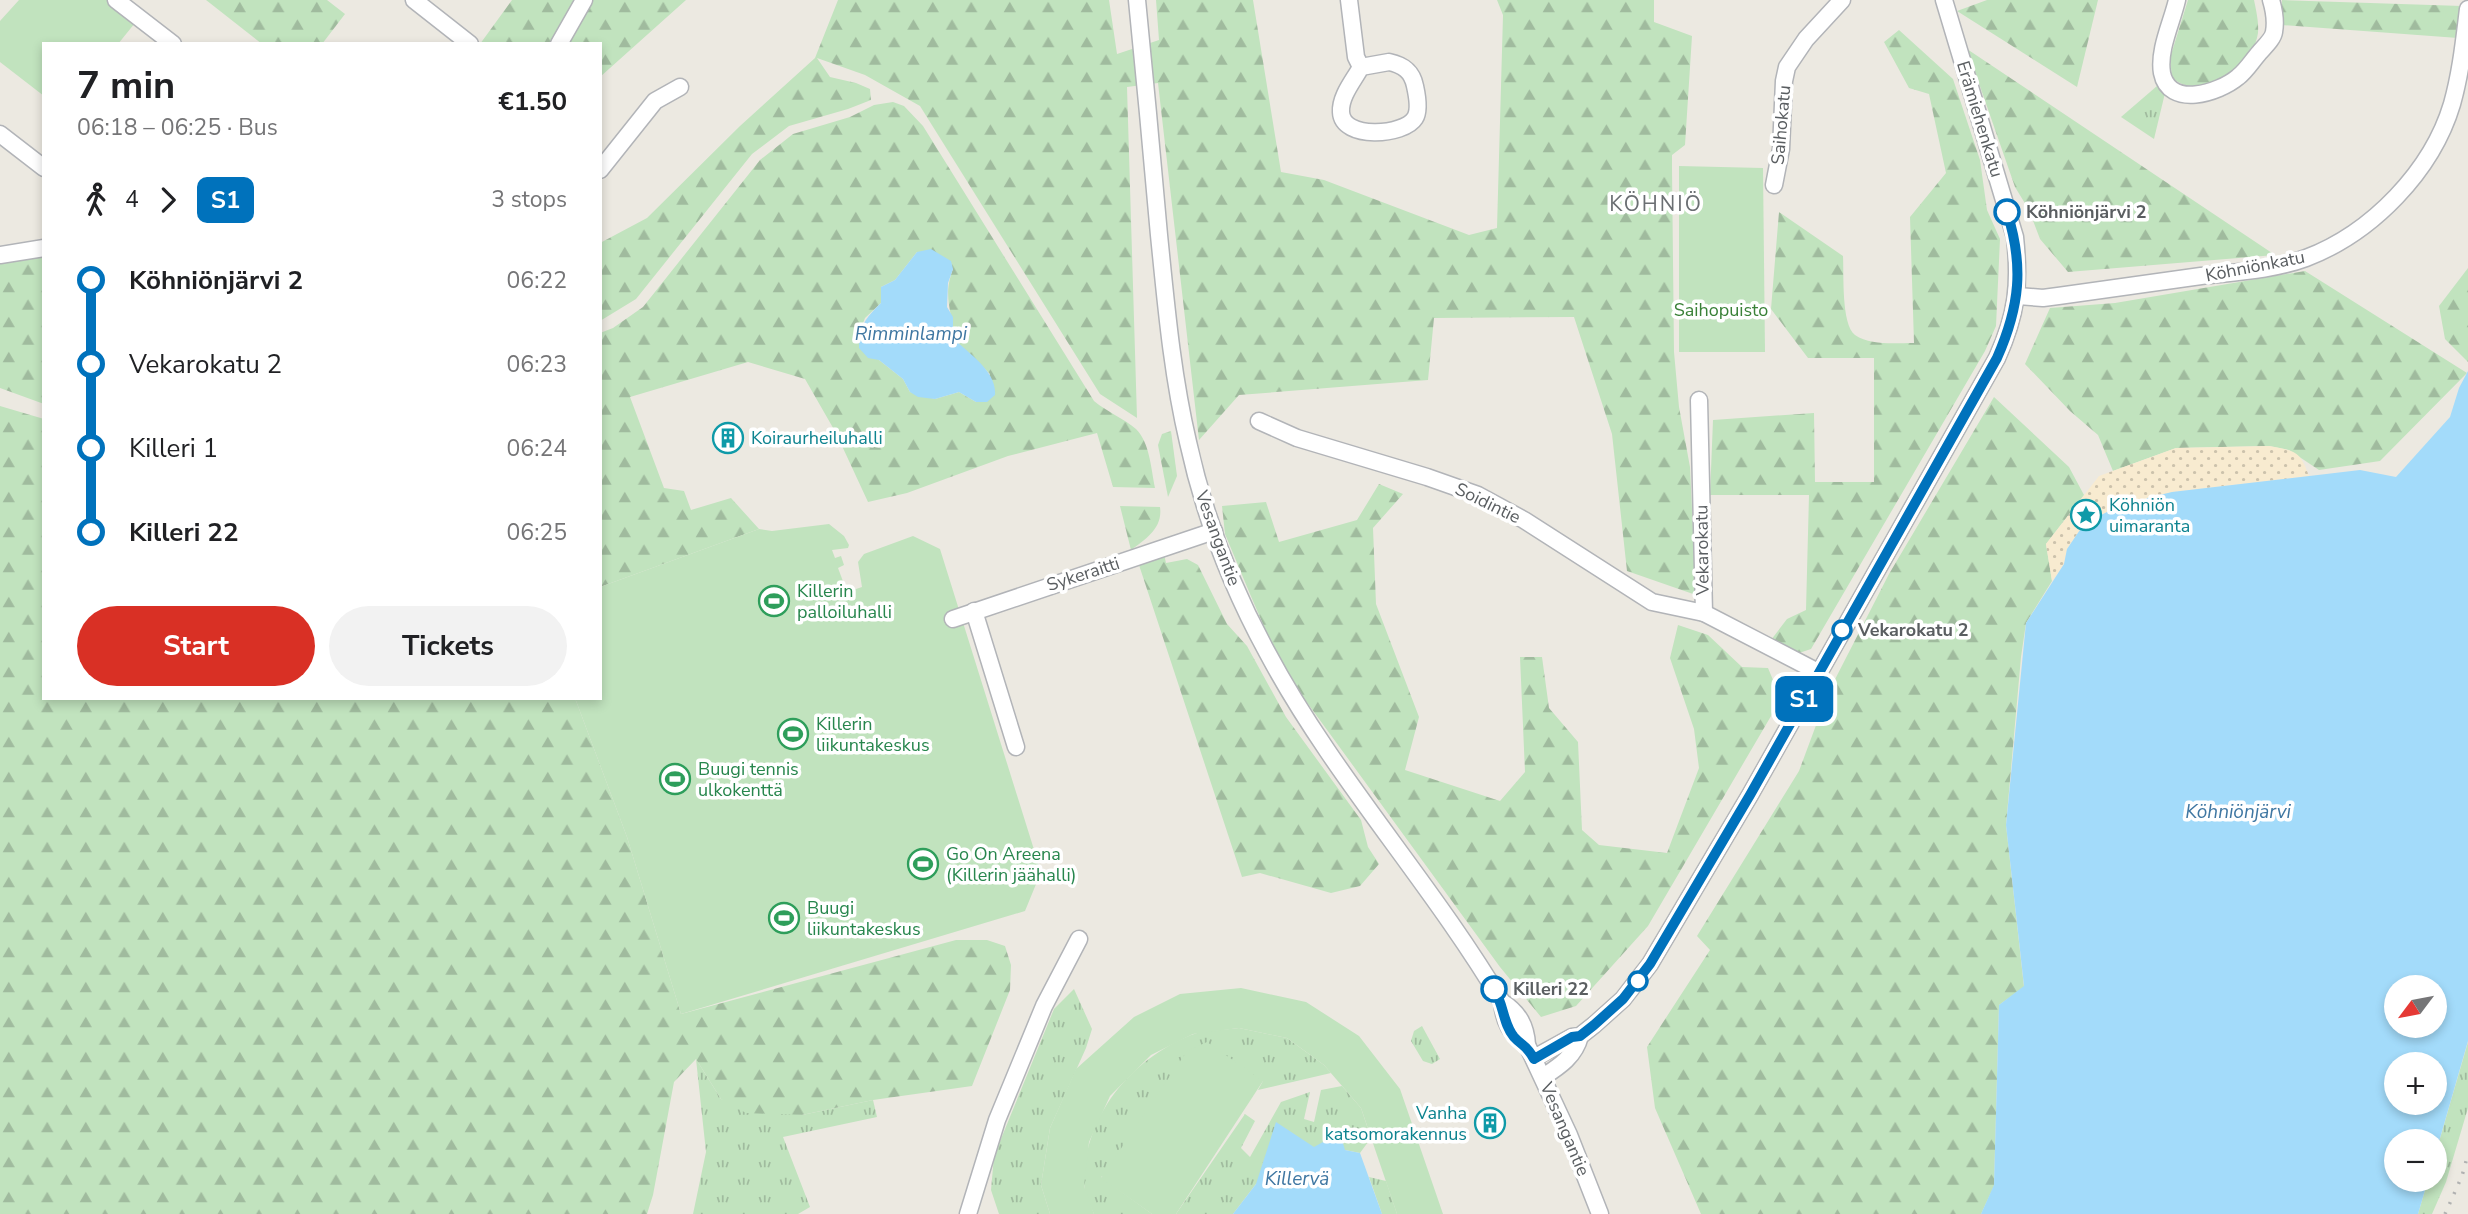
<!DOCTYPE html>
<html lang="en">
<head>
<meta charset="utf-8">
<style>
  :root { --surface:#fff; --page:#f2f2f2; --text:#202124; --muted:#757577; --accent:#d93025 }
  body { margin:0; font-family:"Nunito Sans",sans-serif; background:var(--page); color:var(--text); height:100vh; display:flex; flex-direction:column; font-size:26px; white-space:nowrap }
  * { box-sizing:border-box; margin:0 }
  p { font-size:23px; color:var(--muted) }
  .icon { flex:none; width:38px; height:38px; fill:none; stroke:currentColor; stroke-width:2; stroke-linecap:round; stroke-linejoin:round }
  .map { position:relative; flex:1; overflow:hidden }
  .sheet { position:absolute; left:42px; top:42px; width:560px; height:658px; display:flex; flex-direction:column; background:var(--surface); border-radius:0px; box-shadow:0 4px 10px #0003 }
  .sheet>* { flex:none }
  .badge { padding:0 14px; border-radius:10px; font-size:24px; line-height:46px }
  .needle { width:46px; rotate:238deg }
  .fabs { position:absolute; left:2384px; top:975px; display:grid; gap:14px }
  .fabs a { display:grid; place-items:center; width:63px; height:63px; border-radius:50%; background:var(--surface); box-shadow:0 4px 10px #0003; font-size:35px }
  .map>.badge { position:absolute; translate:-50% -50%; box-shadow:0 0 0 4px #fff }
  .legs { display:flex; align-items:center; gap:10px; height:77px; padding:0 35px; font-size:23px }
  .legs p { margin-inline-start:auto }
  .overview { display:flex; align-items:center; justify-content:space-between; height:119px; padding:0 35px }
  h1 { font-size:38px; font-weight:700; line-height:52px }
  .action { display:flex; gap:14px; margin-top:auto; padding:14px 35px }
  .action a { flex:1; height:80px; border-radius:42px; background:var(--accent); color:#fff; font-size:28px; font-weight:700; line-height:80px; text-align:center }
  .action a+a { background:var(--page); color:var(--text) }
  ul { padding:0 35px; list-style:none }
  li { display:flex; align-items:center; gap:24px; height:84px; font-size:26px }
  li i { display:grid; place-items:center; width:10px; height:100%; margin:0 9px; background:currentColor }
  li i::after { content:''; width:18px; height:18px; margin:-9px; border:5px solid; border-radius:50%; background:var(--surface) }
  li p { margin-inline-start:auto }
  li:first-child i { background:linear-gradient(#0000 50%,currentColor 0) }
  li:last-child i { background:linear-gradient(currentColor 50%,#0000 0) }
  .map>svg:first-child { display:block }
  .grass { fill:url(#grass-tufts) }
  .forest { fill:url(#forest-firs); fill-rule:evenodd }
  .sand { fill:url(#sand-dots) }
  .park { fill:#c1e3be }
  .water { fill:#a3dbfa; fill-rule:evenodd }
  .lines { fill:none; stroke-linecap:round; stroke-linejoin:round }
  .minor-casing { stroke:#b2b4b8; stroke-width:19 }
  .minor { stroke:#fff; stroke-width:16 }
  .rail { stroke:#b0b1b1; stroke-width:3.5; stroke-dasharray:2 9; stroke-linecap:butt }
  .line-1-casing { stroke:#fff; stroke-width:16 }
  .line-1 { stroke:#0072bc; stroke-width:10 }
  .stop-1-dot { fill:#fff; stroke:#0072bc; stroke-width:3.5 }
  .labels { text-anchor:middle; stroke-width:7; stroke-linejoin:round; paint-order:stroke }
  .street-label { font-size:18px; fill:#5a5e61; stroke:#fff }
  .stop-label { font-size:18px; font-weight:bold; fill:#5a5e61; stroke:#fff; text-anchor:start }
  .park-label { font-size:18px; fill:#3a8138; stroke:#fff }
  .culture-label { font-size:18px; fill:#0d838f; stroke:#fff; text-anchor:start }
  .leisure-label { font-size:18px; fill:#27864d; stroke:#fff; text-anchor:start }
  .water-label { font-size:19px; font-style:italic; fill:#3f77a2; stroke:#fff }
  .quarter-label { font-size:21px; letter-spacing:2px; fill:#6b6f73; stroke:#fff }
</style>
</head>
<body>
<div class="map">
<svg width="2468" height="1214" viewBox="0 0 2468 1214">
  <defs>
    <pattern id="grass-tufts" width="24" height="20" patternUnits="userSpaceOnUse" patternTransform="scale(1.75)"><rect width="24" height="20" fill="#c1e3be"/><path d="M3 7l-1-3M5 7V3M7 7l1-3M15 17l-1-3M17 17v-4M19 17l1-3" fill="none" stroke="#a0bb9e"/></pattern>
    <pattern id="forest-firs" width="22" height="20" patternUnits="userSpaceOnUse" patternTransform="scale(1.75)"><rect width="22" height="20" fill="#c1e3be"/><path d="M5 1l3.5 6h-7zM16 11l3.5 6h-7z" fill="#a0bb9e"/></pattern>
    <pattern id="sand-dots" width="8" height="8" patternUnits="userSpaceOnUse" patternTransform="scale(1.75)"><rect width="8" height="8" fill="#f8ebd0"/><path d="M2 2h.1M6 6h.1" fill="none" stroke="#ccc2ac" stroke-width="1.8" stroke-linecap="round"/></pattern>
  </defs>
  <rect width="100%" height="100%" fill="#ece9e1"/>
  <!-- grass -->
  <g class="grass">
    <path d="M 2157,86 L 2165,93 L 2154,139 L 2121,117 Z"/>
    <path d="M 1074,989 L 1092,1029 L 1086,1048 L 1050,1128 L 1041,1185 L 1050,1214 L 999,1214 L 991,1190 L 994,1156 L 1054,1009 Z"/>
    <path d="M 1422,1026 L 1440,1059 L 1432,1064 L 1423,1061 L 1411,1041 L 1414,1031 Z"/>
    <path d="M 1239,1028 L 1287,1038 L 1324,1065 L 1331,1073 L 1258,1090 L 1263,1081 L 1101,1177 L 1152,1214 L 1094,1214 C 1090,1205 1084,1193 1084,1183 C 1084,1116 1130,1060 1191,1035 C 1205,1030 1224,1030 1239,1028 Z"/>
    <path d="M 2468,1042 L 2468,1108 L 2446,1182 L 2432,1214 L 2418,1214 L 2428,1180 L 2434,1180 L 2434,1159 Z"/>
    <path d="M 696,1059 L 721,1099 L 802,1115 L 873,1100 L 877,1117 L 783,1137 L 810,1207 L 798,1214 L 693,1214 L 706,1152 Z"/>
    <path d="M 1342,1086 L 1361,1108 L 1371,1138 L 1360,1153 L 1345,1150 L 1256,1184 L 1233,1214 L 1176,1214 L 1245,1114 L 1255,1121 L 1241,1148 L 1250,1157 L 1281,1102 L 1310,1092 L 1304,1119 L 1314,1122 L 1321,1090 Z"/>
    <path d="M 1369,1177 L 1386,1181 L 1397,1214 L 1382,1214 Z"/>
  </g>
  <!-- forest -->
  <g class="forest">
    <path d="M 206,0 L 327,0 L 345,14 L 322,44 L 262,44 Z"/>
    <path d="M 512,0 L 686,0 L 600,77 L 600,44 L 480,44 Z"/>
    <path d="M 838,0 L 1109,0 L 1117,54 L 1159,40 L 1156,0 L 1253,0 L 1281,172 L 1324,180 L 1469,235 L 1497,228 L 1503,15 L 1497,0 L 1654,0 L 1654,22 L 1692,36 L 1685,145 L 1672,155 L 1672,168 L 1674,352 L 1679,407 L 1690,467 L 1696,595 L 1627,571 L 1612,434 L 1574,317 L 1434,318 L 1428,380 L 1239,395 L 1199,440 L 1158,83 L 1127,87 L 1137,418 L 1100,394 L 920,106 L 865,75 L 817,58 L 830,77 L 856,83 L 870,89 L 871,100 L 848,109 L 789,126 L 752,154 L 636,299 L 600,321 L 600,243 L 647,218 L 740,126 L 815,58 Z"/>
    <path d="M 1987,0 L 2098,0 L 2077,87 L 1957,11 Z"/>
    <path d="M 2188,0 L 2254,0 C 2256,10 2259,22 2258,33 C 2253,68 2203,103 2172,78 L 2170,58 Z"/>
    <path d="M 2282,0 L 2462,6 L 2458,38 L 2281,25 Z"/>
    <path d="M 1899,30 L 1953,79 L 1980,160 L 1987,210 L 2000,239 L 1996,326 L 1985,351 L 1811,649 L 1799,653 L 1771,640 L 1787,619 L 1806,610 L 1809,495 L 1710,495 L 1713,420 L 1814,413 L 1815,482 L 1874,482 L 1874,358 L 1808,358 L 1771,309 L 1779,212 L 1843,256 C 1844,274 1841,324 1855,335 C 1871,346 1896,343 1914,343 L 1910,217 L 1946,173 L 1929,94 L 1909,88 L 1884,42 Z"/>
    <path d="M 1967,49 L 2275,255 L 2068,272 L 2040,239 L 2029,210 L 2015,187 Z"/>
    <path d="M 893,102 L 904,106 L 923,126 L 1094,401 C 1107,412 1125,419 1136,429 C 1150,443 1151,469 1155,488 L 1113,487 L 1097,433 L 1008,456 L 907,493 L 868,502 L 836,433 L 805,379 L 748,362 L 630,397 L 664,488 L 684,491 L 691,510 L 731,498 L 759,529 L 600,587 L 600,333 L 613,328 L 643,307 L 760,160 L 793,134 L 850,117 L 874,105 ZM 917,252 L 953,269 C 942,298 953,310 953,338 L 990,374 L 976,402 L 959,392 L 935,399 L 910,392 L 903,379 L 879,360 L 860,331 L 865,318 L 881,303 L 881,287 L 895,280 Z"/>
    <path d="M 44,254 L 44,404 L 0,388 L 0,262 Z"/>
    <path d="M 2468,268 L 2468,362 L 2445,339 L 2439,306 Z"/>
    <path d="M 2305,271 L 2467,373 L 2380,461 L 2319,470 L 2289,450 L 2269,446 L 2176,448 L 2113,471 L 2098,435 L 2070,411 L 2025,364 L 2050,308 L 2115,303 Z"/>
    <path d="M 1994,397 L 2069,467 L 2084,495 L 2046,544 L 2052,581 L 2026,623 L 2021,657 L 2006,825 L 2024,987 L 1999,1005 L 1994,1186 L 1981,1214 L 1701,1214 L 1655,1108 L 1647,1047 L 1710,950 L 1697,936 L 1799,771 L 1828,693 L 1889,574 Z"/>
    <path d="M 0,406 L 44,419 L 44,698 L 575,698 L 627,837 L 681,1014 L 956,940 L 987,940 L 1005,946 L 1011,965 L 1010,990 L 972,1086 L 873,1100 L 802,1115 L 746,1113 L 721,1099 L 696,1059 L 674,1082 L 653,1195 L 647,1214 L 0,1214 Z"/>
    <path d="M 1171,431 L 1177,476 L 1168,497 L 1158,445 L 1162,434 Z"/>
    <path d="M 1379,484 L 1403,494 L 1373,528 L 1376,604 L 1419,717 L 1405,770 L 1500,801 L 1525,772 L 1520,657 L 1542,657 L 1549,708 L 1578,742 L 1582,830 L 1599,845 L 1667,853 L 1699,768 L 1694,729 L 1670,658 L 1678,625 L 1708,635 L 1742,667 L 1768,668 L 1781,699 L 1648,926 L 1576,1006 L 1541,1017 L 1500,967 L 1303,697 L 1271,643 L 1250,594 L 1225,534 L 1222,506 L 1266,502 L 1279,542 L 1357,520 Z"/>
    <path d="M 1120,506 L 1160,507 C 1163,528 1146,539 1131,550 Z"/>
    <path d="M 1164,554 L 1166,563 L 1187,559 L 1198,565 L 1227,624 L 1247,646 L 1286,717 L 1361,820 L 1368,847 L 1379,864 L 1360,886 L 1331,893 L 1260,873 L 1242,877 L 1138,562 Z"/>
  </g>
  <!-- sand -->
  <path class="sand" d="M 2269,446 C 2295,451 2300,450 2309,476 L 2172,492 L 2135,505 L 2107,512 L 2084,524 L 2067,549 L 2064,564 L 2052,581 L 2046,544 L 2099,476 L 2176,448 Z"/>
  <!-- park -->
  <g class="park">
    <path d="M 19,0 L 114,0 L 139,18 L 118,44 L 44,44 L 44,96 L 0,62 L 0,21 Z"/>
    <path d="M 1679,166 L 1763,168 L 1765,352 L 1679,352 Z"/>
    <path d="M 829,524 L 844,536 L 849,545 L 848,548 L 832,550 L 835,558 L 841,556 L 844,565 L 838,568 L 847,592 L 862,587 L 858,562 L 864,554 L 913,536 L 940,549 L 1041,872 L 1025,911 L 681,1014 L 627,837 L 575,698 L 600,698 L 600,587 L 759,529 L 772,531 Z"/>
    <path d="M 1241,988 L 1306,1002 L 1359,1036 L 1400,1089 L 1443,1214 L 1397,1214 L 1361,1108 L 1324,1065 L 1287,1038 L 1239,1028 L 1193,1034 L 1151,1055 L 1110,1096 L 1089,1142 L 1084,1186 L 1094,1214 L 1050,1214 L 1041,1185 L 1050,1128 L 1076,1069 L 1134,1017 L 1180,994 Z"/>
    <path d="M 1207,1042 L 1263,1081 L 1176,1214 L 1152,1214 L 1101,1178 L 1187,1051 Z"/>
  </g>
  <!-- water -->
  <g class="water">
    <path d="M 931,249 L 951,261 L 953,269 L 948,283 L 947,307 L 953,317 L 953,338 C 969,354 997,371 995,395 L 987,402 L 976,402 L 959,392 L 935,399 L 918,397 L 910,392 L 903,379 L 879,360 L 868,358 L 859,348 C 860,325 864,320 881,303 L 881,287 L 895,280 L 917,252 Z"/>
    <path d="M 2468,371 L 2468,1041 L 2434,1159 L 2434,1141 L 2396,1141 L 2396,1180 L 2428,1180 L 2418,1214 L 1981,1214 L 1994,1185 L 1999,1005 L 2024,986 L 2006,825 L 2026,623 L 2064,564 L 2067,549 L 2084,524 L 2107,512 L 2145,502 L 2147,498 L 2172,492 L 2360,470 L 2396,477 L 2450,417 L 2459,388 ZM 2434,987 L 2434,1026 L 2396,1026 L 2396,987 ZM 2396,1064 L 2434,1064 L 2434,1102 L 2396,1102 Z"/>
    <path d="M 1276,1122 L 1314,1147 L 1332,1137 L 1342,1140 L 1345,1150 L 1360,1153 L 1382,1214 L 1233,1214 L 1256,1184 Z"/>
  </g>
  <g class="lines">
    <!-- minor casing -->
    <g class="minor-casing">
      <g id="minor">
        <path d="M 116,0 L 173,44"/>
        <path d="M 414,0 L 470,44"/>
        <path d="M 1137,0 C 1145,78 1152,157 1159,235 C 1166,304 1172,374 1188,442 C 1204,515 1231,586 1267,652 C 1333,776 1430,881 1502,1002 C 1519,1013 1526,1026 1527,1045 L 1569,1135 L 1600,1214"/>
        <path d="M 1349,0 L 1356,57 L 1361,67"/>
        <path d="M 2177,0 C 2172,22 2158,50 2162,73 C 2169,109 2219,93 2238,77 C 2246,71 2252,61 2259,53 C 2264,47 2273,39 2274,32 C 2276,21 2274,10 2271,0"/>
        <path d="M 559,44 L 584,0"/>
        <path d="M 1389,62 C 1403,65 1412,71 1415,86 C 1417,95 1420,110 1415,118 C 1404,136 1342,140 1341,112 C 1340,96 1354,80 1361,67 Z"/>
        <path d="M 0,134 L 44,168"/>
        <path d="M 600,170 L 655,101 L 680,87"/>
        <path d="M 1774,185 L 1781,149 L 1784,81 L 1787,67 L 1806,39 L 1842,0"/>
        <path d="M 0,255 L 44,248"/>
        <path d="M 2018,296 L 2043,298 C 2096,291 2149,283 2201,276 C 2236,272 2274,270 2306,258 C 2372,233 2432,171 2452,104 C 2461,72 2464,41 2468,9"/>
        <path d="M 1699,400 L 1704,613 L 1818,672"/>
        <path d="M 1259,421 L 1297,438 L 1427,477 L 1478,495 L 1524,520 L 1652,602 L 1704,613"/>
        <path d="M 974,611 L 1016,747"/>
        <path d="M 953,619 L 1214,531"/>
        <path d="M 1502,1002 C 1504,1022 1510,1034 1527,1045"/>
        <path d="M 1534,1058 L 1572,1037 L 1580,1036 L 1594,1025 L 1623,999 L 1650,964 L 1750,795 L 1997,358 C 2017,314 2020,284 2015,237 L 1944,0"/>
        <path d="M 1543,1077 C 1560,1066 1575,1056 1580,1036"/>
        <path d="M 968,1214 L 997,1120 L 1044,1006 L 1079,939"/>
      </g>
    </g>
    <!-- minor -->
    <use href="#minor" class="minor"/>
    <!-- rail -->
    <path class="rail" d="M 2445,1214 L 2462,1176 L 2468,1154"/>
  </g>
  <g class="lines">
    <!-- line-1 casing -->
    <g class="line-1-casing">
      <path id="line-1" d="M 1494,989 C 1504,1005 1503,1024 1514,1037 C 1523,1047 1526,1044 1534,1059 L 1572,1037 L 1580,1036 L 1594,1025 L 1623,999 L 1650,964 L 1750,795 L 1997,358 C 2020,306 2024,266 2007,212"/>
    </g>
    <!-- line-1 -->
    <use href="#line-1" class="line-1"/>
  </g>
  <!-- icons -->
  <defs>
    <g id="building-ring" transform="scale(1.575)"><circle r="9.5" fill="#fff" stroke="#0f9aa8" stroke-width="1.5"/><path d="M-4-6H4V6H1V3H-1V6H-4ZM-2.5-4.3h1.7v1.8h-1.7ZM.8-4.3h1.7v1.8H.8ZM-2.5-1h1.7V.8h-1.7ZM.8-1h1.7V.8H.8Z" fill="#0f9aa8"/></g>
    <g id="sight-ring" transform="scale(1.575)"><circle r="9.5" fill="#fff" stroke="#0f9aa8" stroke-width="1.5"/><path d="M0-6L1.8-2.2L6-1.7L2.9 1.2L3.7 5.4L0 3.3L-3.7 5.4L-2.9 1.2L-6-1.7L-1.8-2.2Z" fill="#0f9aa8"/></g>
    <g id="stadium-ring" transform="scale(1.575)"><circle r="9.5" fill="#fff" stroke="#2e9e5b" stroke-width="1.5"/><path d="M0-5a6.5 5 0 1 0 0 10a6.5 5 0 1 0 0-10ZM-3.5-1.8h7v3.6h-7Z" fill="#2e9e5b"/></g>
  </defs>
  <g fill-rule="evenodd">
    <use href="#building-ring" x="728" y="438"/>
    <use href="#sight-ring" x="2086" y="515"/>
    <use href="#stadium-ring" x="774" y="601"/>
    <use href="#stadium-ring" x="793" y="734"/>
    <use href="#stadium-ring" x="675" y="779"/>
    <use href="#stadium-ring" x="923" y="864"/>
    <use href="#stadium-ring" x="784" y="918"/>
    <use href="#building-ring" x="1490" y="1123"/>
  </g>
  <!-- markers -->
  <g class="stop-1-dot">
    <circle cx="2007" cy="212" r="12"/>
    <circle cx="1842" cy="630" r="9"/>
    <circle cx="1638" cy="981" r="9"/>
    <circle cx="1494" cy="989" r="12"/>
  </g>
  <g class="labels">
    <!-- street labels -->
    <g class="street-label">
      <text transform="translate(1980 119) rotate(73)" y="6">Erämiehenkatu</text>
      <text transform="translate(1781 125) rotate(-85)" y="6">Saihokatu</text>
      <text transform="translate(2255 266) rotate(-11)" y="6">Köhniönkatu</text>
      <text transform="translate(1488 503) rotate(26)" y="6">Soidintie</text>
      <text transform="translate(1218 538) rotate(70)" y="6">Vesangantie</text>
      <text transform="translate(1702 550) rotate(-91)" y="6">Vekarokatu</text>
      <text transform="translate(1083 574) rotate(-18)" y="6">Sykeraitti</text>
      <text transform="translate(1565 1129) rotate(67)" y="6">Vesangantie</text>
    </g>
    <!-- stop labels -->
    <g class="stop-label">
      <text x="2026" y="218">Köhniönjärvi 2</text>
      <text x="1858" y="636">Vekarokatu 2</text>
      <text x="1513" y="995">Killeri 22</text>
    </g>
    <!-- park labels -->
    <g class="park-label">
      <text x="1721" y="316">Saihopuisto</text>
    </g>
    <!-- culture labels -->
    <g class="culture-label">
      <text x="751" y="444">Koiraurheiluhalli</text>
      <text x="2109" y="511">Köhniön<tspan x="2109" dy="21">uimaranta</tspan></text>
      <text x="1467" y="1119" text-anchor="end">Vanha<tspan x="1467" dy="21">katsomorakennus</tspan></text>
    </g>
    <!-- leisure labels -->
    <g class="leisure-label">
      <text x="797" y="597">Killerin<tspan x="797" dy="21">palloiluhalli</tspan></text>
      <text x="816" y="730">Killerin<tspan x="816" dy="21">liikuntakeskus</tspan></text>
      <text x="698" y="775">Buugi tennis<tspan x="698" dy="21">ulkokenttä</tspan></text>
      <text x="946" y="860">Go On Areena<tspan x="946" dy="21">(Killerin jäähalli)</tspan></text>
      <text x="807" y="914">Buugi<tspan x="807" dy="21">liikuntakeskus</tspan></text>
    </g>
    <!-- water labels -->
    <g class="water-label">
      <text x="911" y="340">Rimminlampi</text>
      <text x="2238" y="818">Köhniönjärvi</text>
      <text x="1297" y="1185">Killervä</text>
    </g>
    <!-- quarter labels -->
    <g class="quarter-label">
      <text x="1656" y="211">KÖHNIÖ</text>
    </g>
  </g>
</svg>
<div class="fabs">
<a><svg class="needle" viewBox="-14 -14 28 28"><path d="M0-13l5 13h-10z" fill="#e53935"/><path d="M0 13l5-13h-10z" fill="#757577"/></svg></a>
<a>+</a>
<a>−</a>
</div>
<b class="badge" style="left:1804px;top:699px;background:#0072bc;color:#fff">S1</b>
<section class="sheet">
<div class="overview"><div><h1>7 min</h1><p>06:18 – 06:25 · Bus</p></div><b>€1.50</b></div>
<div class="legs"><svg class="icon" aria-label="walk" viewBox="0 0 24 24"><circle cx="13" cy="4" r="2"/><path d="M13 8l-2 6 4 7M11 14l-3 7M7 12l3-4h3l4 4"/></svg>4<svg class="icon" aria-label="forward" viewBox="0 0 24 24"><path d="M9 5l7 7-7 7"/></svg><b class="badge" style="background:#0072bc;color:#fff">S1</b><p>3 stops</p></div>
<ul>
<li><i style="color:#0072bc"></i><b>Köhniönjärvi 2</b><p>06:22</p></li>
<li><i style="color:#0072bc"></i><span>Vekarokatu 2</span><p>06:23</p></li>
<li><i style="color:#0072bc"></i><span>Killeri 1</span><p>06:24</p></li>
<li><i style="color:#0072bc"></i><b>Killeri 22</b><p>06:25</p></li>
</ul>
<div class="action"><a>Start</a><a>Tickets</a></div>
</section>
</div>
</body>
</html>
